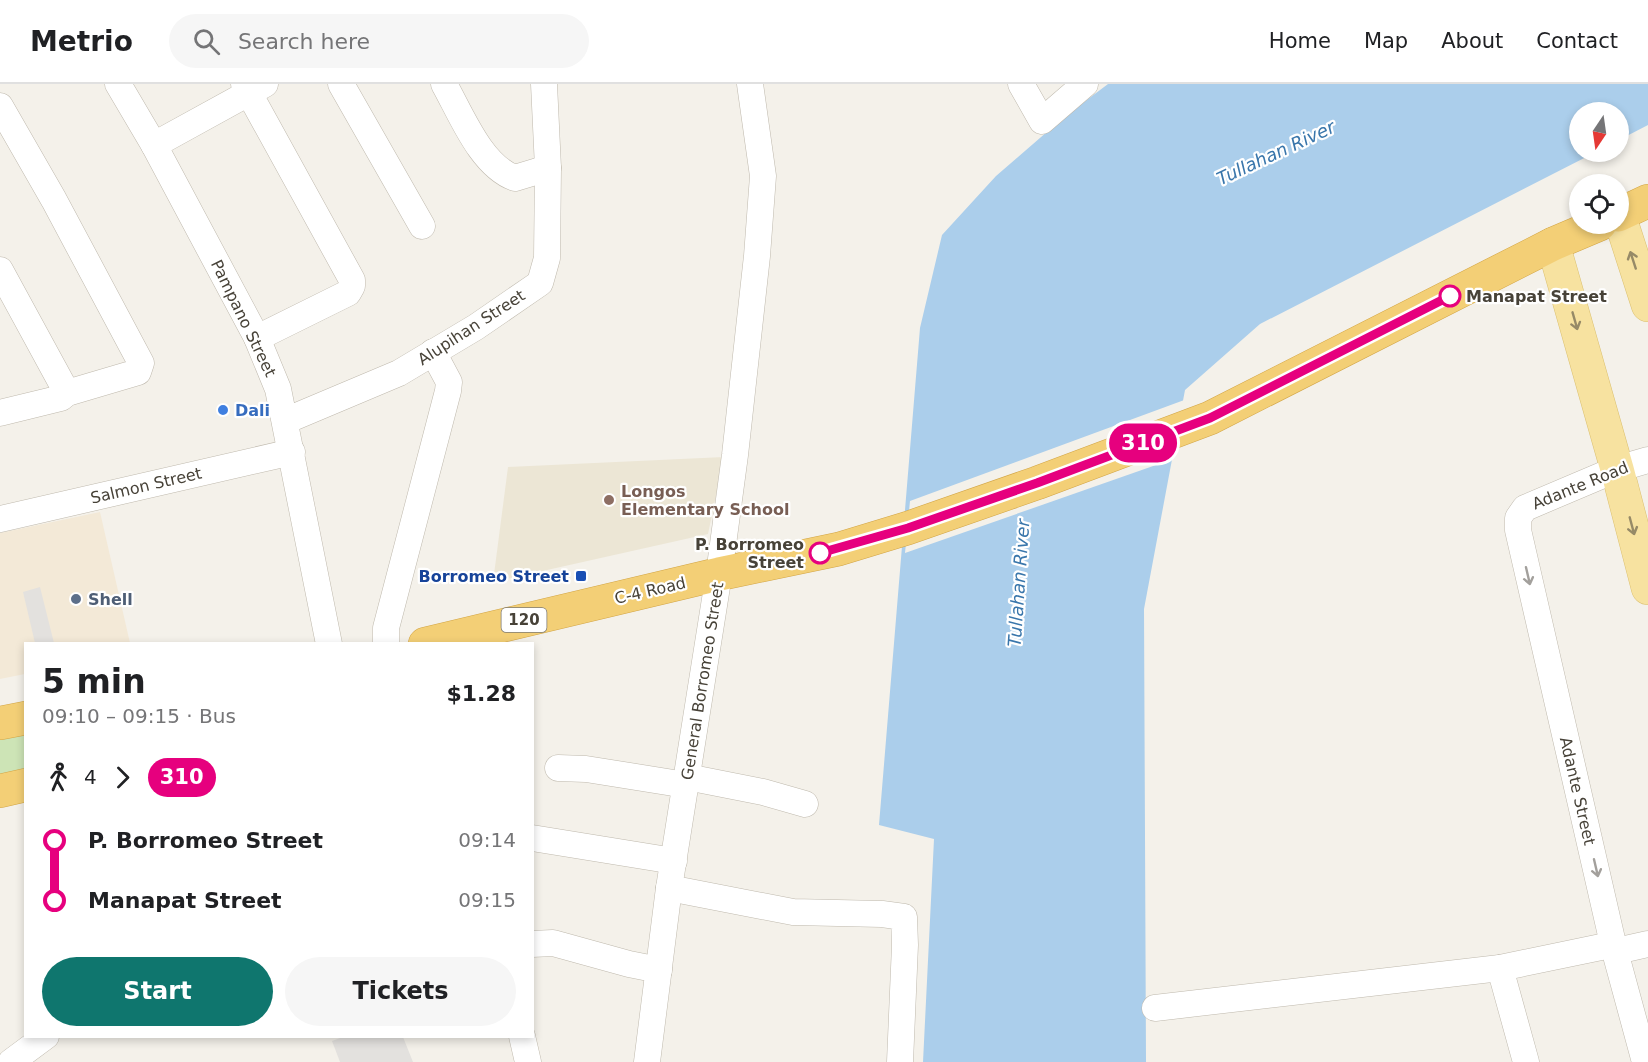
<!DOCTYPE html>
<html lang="en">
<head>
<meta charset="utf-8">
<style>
  :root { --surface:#fff; --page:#f6f6f6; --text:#202124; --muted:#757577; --line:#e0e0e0; --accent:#0f766e }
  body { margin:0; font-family:"DejaVu Sans",sans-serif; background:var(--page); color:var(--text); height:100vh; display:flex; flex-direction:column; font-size:22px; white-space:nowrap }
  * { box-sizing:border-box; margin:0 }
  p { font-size:20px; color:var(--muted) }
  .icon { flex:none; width:33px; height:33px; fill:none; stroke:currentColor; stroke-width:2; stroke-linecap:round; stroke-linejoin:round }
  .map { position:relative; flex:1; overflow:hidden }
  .drawer { position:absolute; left:24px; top:558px; width:510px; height:396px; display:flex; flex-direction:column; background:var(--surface); border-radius:0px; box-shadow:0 3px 9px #0003 }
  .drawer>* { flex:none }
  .badge { padding:0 12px; border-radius:20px; font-size:21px; line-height:39px }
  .needle { width:39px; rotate:193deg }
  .fabs { position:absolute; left:1569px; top:18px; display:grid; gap:12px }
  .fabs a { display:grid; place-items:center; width:60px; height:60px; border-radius:50%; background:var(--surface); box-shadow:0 3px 9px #0003; font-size:30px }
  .map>.badge { position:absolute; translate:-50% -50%; box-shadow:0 0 0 3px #fff }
  .legs { display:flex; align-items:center; gap:9px; height:66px; padding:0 18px; font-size:20px }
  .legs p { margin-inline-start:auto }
  .overview { display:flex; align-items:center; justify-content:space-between; height:102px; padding:0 18px }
  h1 { font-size:33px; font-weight:700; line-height:45px }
  .cta { display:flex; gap:12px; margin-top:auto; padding:12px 18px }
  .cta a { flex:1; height:69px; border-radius:36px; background:var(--accent); color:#fff; font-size:24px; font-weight:700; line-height:69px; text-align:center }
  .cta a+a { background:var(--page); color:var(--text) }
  ul { padding:0 18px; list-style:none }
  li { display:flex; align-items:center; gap:21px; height:60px; font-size:22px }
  li i { display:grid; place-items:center; width:9px; height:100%; margin:0 8px; background:currentColor }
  li i::after { content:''; width:15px; height:15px; margin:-8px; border:4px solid; border-radius:50%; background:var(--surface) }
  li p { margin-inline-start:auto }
  li:first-child i { background:linear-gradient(#0000 50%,currentColor 0) }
  li:last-child i { background:linear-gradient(currentColor 50%,#0000 0) }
  header { display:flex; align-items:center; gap:36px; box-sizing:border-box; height:84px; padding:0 30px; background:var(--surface); border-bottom:2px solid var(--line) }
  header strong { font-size:28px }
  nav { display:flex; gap:33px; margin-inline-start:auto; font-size:21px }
  .search { width:420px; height:54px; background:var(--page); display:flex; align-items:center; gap:15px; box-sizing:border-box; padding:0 21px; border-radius:33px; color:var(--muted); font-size:22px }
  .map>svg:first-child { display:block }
  .commercial { fill:#f3e9d7 }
  .education { fill:#ece6d5 }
  .green { fill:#cde4b6 }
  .parking { fill:#e3e1de }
  .water { fill:#abceeb }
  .pier { fill:#f4f1ea }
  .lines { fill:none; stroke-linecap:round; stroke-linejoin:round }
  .minor-casing { stroke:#bfb9ad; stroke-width:27 }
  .major-casing { stroke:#dbc071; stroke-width:34 }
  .highway-casing { stroke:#d2a546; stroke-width:34 }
  .minor { stroke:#fff; stroke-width:26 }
  .major { stroke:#f7e2a0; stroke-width:33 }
  .highway { stroke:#f3cf76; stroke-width:33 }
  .oneway { stroke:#968a67 }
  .oneway2 { stroke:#a3a09c }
  .line-1-casing { stroke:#fff; stroke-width:14 }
  .line-1 { stroke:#e6007e; stroke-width:9 }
  .stop-1-dot { fill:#fff; stroke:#e6007e; stroke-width:3 }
  .shop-dot { fill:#3f7fe0; stroke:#fff; stroke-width:2 }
  .education-dot { fill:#8d6e63; stroke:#fff; stroke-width:2 }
  .transit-dot { fill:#1a4fb4; stroke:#fff; stroke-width:2 }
  .service-dot { fill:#5c6f8a; stroke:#fff; stroke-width:2 }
  .labels { text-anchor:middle; stroke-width:4.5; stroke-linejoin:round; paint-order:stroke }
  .shield { fill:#fff; stroke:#7e7b74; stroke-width:1.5 }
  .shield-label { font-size:15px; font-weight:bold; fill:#474238 }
  .stop-label { font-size:16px; font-weight:bold; fill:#474238; stroke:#fff; text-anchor:start }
  .street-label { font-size:16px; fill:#474238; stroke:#fff }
  .shop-label { font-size:16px; font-weight:bold; fill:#366cbe; stroke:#fff; text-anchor:start }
  .education-label { font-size:16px; font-weight:bold; fill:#785e54; stroke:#fff; text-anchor:start }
  .transit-label { font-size:16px; font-weight:bold; fill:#164399; stroke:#fff; text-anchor:end }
  .service-label { font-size:16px; font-weight:bold; fill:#4e5e75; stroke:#fff; text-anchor:start }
  .water-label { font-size:18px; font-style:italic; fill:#3976ab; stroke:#fff }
</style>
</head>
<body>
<header>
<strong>Metrio</strong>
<div class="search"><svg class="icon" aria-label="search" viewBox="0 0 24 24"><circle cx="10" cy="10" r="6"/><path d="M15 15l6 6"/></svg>Search here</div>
<nav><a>Home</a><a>Map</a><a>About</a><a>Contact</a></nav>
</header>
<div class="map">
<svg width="1648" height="978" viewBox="0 0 1648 978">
  <rect width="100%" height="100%" fill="#f4f1ea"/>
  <!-- commercial -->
  <path class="commercial" d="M 100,428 L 130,559 L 26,560 L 25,590 L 0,595 L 0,449 Z"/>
  <!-- education -->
  <path class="education" d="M 724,373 L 708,450 L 493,498 L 508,383 Z"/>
  <!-- green -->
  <path class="green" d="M 25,647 L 25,686 L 0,694 L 0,653 Z"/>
  <!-- parking -->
  <g class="parking">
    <path d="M 40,503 L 54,559 L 35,559 L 23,508 Z"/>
    <path d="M 343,953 L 403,953 L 413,978 L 340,978 L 332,957 Z"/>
  </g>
  <!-- water -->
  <path class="water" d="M 1108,0 L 1648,0 L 1648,41 L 1619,56 L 1618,28 L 1580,28 L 1580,68 L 1596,68 L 1260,240 L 1185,306 L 1144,525 L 1146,978 L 923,978 L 934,755 L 879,741 L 920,244 L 942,151 L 996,92 L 1063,34 Z"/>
  <!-- pier -->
  <path class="pier" d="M 1187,315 L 1176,374 L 905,469 L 910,417 Z"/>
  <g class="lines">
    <!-- minor casing -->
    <g class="minor-casing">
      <g id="minor">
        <path d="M 118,0 L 154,61 L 257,254 L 278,305 L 329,560"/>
        <path d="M 244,0 L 352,196 L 352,202 L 348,209 L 257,254"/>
        <path d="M 341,0 L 422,142"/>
        <path d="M 444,0 C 461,30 481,82 515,94 L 548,84"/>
        <path d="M 1021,0 L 1042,37 L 1085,0"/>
        <path d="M 0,22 L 54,116 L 141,279 L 138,288 L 67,309 L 61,314 L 0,329"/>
        <path d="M 154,61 L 265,0"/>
        <path d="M 0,186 L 67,309"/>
        <path d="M 285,337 L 399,289 L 476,243 L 540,199 L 547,174 L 548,84 L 544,0"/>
        <path d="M 0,435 L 292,368"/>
        <path d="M 386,560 L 386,544 L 448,307 L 449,298 L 433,268"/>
        <path d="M 558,684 L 586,685 L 686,701"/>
        <path d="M 687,693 L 763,708 L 805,720"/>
        <path d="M 532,754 L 674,777"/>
        <path d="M 669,804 L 793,828 L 882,830 L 904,833 L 905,861 L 900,978"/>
        <path d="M 532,860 L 553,859 L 629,880 L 659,886"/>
        <path d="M 1500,884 L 1526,978"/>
        <path d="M 1155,924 L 1500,884 L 1606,862 L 1621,866 L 1648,860"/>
        <path d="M 522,952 L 528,978"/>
        <path d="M 11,978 L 46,952"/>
        <path d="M 647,978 L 669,804 L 719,490 L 735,371 L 757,172 L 763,92 L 750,0"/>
        <path d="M 1645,978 L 1614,864 L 1518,446 L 1518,434 L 1525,424 L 1617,385 L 1648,376"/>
      </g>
    </g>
    <!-- major casing -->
    <g class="major-casing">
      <g id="major">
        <path d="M 1619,131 L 1648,221"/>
        <path d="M 1553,160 L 1617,385 L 1648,504"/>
      </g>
    </g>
    <!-- highway casing -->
    <g class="highway-casing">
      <g id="highway">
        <path d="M 1618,131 L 1648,117"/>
        <path d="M 425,560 L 719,490 L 839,465 L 908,444 L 1037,399 L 1210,334 L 1553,160 L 1600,140"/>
        <path d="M 0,639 L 26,634"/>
        <path d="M 0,707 L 26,701"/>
      </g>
    </g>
    <!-- minor -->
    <use href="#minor" class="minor"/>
    <!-- major -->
    <use href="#major" class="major"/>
    <!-- highway -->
    <use href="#highway" class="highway"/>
  </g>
  <!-- one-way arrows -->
  <defs><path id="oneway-shaft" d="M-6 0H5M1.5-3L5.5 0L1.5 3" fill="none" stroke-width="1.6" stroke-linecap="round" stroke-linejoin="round" transform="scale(1.5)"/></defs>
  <g class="oneway">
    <use href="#oneway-shaft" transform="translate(1633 176) rotate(-108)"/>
    <use href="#oneway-shaft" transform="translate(1575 237) rotate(74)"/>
    <use href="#oneway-shaft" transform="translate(1632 442) rotate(75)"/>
  </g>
  <g class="oneway2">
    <use href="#oneway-shaft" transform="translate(1528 492) rotate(77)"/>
    <use href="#oneway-shaft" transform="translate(1596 784) rotate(77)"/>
  </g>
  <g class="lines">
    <!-- line-1 casing -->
    <g class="line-1-casing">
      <path id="line-1" d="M 820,469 L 908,444 L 1037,399 L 1210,334 L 1450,212"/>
    </g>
    <!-- line-1 -->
    <use href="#line-1" class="line-1"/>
  </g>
  <!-- markers -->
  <g class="stop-1-dot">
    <circle cx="1450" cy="212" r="10"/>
    <circle cx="820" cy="469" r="10"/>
  </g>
  <circle class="shop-dot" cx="223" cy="326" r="6"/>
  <circle class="education-dot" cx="609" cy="416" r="6"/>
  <rect class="transit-dot" x="575" y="486" width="12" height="12" rx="3"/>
  <circle class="service-dot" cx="76" cy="515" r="6"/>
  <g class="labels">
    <!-- shield labels -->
    <rect class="shield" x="501.5" y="524" width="45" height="24" rx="4.5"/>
    <g class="shield-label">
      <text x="524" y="541">120</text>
    </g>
    <!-- stop labels -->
    <g class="stop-label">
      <text x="1466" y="218">Manapat Street</text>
      <text x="804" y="466" text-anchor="end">P. Borromeo<tspan x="804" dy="18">Street</tspan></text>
    </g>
    <!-- street labels -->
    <g class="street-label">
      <text transform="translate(244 234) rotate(64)" y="6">Pampano Street</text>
      <text transform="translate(471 243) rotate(-33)" y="6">Alupihan Street</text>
      <text transform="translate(146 401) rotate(-13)" y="6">Salmon Street</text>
      <text transform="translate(1580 401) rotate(-22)" y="6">Adante Road</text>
      <text transform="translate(650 506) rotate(-13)" y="6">C-4 Road</text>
      <text transform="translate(702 597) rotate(-81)" y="6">General Borromeo Street</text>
      <text transform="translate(1578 707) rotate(77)" y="6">Adante Street</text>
    </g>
    <!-- shop labels -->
    <g class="shop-label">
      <text x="235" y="332">Dali</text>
    </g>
    <!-- education labels -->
    <g class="education-label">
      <text x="621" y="413">Longos<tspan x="621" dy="18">Elementary School</tspan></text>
    </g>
    <!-- transit labels -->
    <g class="transit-label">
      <text x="569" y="498">Borromeo Street</text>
    </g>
    <!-- service labels -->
    <g class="service-label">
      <text x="88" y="521">Shell</text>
    </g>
    <!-- water labels -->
    <g class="water-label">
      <text transform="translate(1276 69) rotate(-25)" y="6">Tullahan River</text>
      <text transform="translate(1019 499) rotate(-86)" y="6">Tullahan River</text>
    </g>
  </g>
</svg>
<div class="fabs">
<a><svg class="needle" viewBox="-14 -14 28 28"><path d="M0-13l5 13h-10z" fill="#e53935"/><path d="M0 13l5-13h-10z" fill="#757577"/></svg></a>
<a><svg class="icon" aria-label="locate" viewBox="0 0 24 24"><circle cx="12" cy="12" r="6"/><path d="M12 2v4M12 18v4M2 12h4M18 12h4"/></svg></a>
</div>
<b class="badge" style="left:1143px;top:359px;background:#e6007e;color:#fff">310</b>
<section class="drawer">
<div class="overview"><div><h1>5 min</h1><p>09:10 – 09:15 · Bus</p></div><b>$1.28</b></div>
<div class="legs"><svg class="icon" aria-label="walk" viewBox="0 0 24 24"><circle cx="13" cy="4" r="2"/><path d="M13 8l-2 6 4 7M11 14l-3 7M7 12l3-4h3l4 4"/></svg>4<svg class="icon" aria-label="forward" viewBox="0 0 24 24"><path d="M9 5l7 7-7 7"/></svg><b class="badge" style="background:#e6007e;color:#fff">310</b></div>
<ul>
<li><i style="color:#e6007e"></i><b>P. Borromeo Street</b><p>09:14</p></li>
<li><i style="color:#e6007e"></i><b>Manapat Street</b><p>09:15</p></li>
</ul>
<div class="cta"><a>Start</a><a>Tickets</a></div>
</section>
</div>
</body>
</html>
